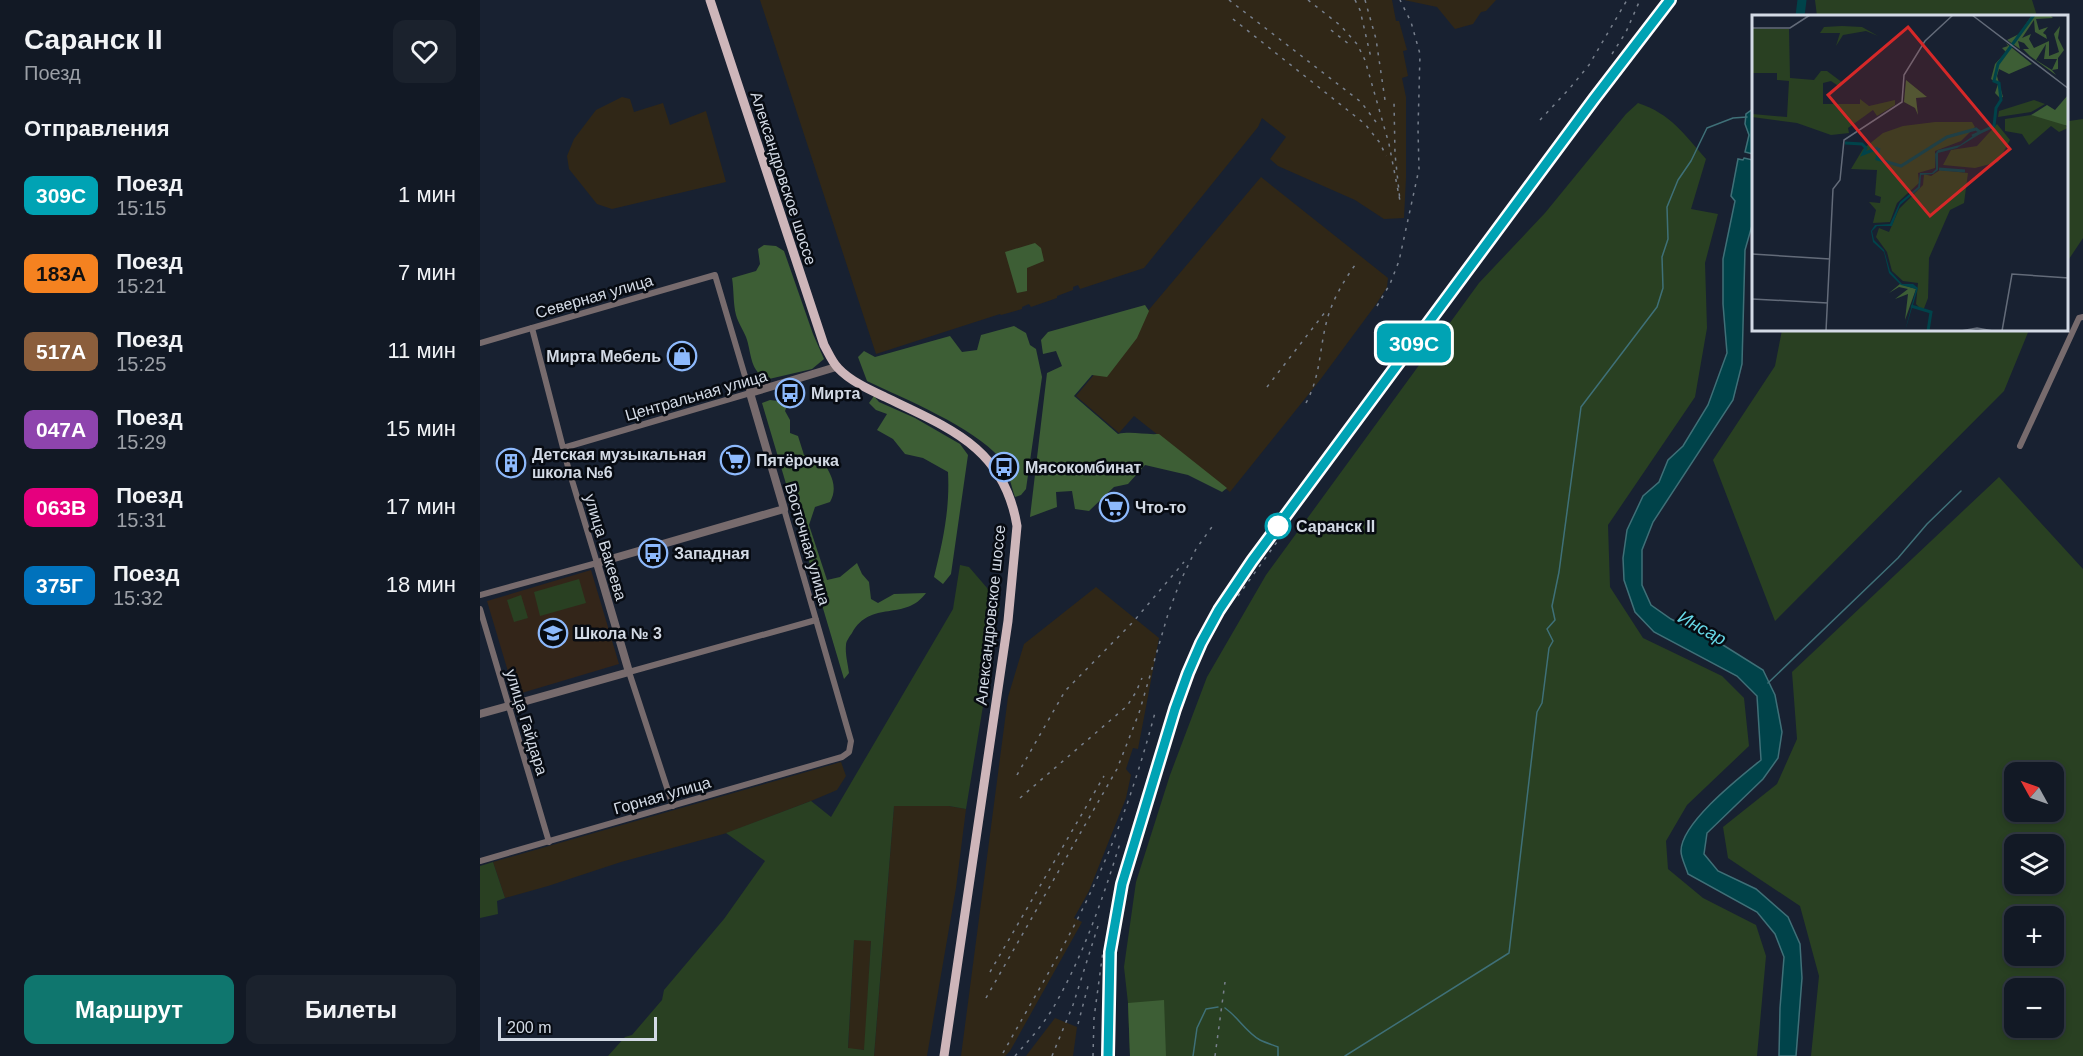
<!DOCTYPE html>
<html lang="ru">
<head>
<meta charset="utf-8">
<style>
  :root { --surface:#121925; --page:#1b222d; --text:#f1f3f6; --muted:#9ca0a7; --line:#313842; --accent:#0f766e }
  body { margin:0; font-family:Arial,sans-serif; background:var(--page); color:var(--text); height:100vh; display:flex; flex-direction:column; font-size:22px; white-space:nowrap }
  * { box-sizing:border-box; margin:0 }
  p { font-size:20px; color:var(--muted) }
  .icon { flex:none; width:33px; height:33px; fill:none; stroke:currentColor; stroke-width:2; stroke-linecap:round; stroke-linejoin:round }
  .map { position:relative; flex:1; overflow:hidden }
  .panel { display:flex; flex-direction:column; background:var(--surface); width:480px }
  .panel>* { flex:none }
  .badge { padding:0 12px; border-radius:9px; font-size:21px; line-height:39px }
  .needle { width:39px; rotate:310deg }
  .controls { position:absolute; left:1524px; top:762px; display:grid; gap:12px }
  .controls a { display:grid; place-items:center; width:60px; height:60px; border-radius:12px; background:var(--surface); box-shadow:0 3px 9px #0003,0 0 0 2px var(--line); font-size:30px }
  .scale { position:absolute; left:18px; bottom:15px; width:159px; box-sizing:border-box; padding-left:6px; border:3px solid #d3dae5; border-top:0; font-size:16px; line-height:21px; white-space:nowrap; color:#d3dae5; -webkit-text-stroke:4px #070b12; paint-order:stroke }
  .map>.badge { position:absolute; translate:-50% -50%; box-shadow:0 0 0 3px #fff }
  h2 { padding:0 24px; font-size:22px; line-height:54px }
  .round { display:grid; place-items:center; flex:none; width:63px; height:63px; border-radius:12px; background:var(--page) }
  .summary { display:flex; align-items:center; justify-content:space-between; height:102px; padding:0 24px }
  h1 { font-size:28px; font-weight:700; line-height:45px }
  .cta { display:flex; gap:12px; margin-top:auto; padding:12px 24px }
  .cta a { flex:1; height:69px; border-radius:12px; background:var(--accent); color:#fff; font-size:24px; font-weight:700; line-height:69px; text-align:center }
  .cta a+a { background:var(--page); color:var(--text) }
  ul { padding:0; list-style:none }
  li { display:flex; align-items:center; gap:18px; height:78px; padding:0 24px }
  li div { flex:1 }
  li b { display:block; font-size:22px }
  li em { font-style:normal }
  li .badge { min-width:66px; font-weight:700; text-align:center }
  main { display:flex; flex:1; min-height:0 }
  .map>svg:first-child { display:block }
  .industrial { fill:#302717 }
  .education { fill:#332519 }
  .green { fill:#294022; fill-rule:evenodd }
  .forest { fill:#3d5e35 }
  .water { fill:#00434a; stroke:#3f7078; stroke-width:1.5 }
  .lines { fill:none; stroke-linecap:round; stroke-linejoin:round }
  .stream { stroke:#3f7078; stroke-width:1.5 }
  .river { stroke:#00434a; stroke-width:9 }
  .minor { stroke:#776b6d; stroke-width:6 }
  .tertiary { stroke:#776b6d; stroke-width:8 }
  .primary { stroke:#ceb6ba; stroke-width:9 }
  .rail { stroke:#78808d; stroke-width:1.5; stroke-dasharray:3 6; stroke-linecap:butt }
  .line-casing { stroke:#fff; stroke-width:14 }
  .line { stroke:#00a3b4; stroke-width:9 }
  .stop-dot { fill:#fff; stroke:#00a3b4; stroke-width:3 }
  .labels { text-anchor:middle; stroke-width:5; stroke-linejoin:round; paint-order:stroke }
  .street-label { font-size:16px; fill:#d3dae5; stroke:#070b12 }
  .poi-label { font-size:16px; font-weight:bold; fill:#d3dae5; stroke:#070b12; text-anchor:start }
  .stop-label { font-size:16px; font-weight:bold; fill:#d3dae5; stroke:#070b12; text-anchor:start }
  .water-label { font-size:18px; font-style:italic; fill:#67d9e8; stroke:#070b12 }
  .inset-river { fill:none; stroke:#00434a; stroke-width:3 }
  .inset-road { fill:none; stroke:#636b79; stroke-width:1.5 }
  .view { fill:#d62828; fill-opacity:0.15; stroke:#d62828; stroke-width:3 }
  .inset-edge { fill:none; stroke:#d3dae5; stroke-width:3 }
</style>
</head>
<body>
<main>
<section class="panel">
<div class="summary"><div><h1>Саранск II</h1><p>Поезд</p></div><a class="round"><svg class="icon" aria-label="heart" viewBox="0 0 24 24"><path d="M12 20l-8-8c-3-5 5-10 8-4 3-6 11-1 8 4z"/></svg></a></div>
<h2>Отправления</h2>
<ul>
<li><span class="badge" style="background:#00a3b4;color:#fff">309С</span><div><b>Поезд</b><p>15:15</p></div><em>1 мин</em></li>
<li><span class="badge" style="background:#f58220;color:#111">183А</span><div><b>Поезд</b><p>15:21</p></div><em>7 мин</em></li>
<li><span class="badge" style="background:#8b5e3c;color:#fff">517А</span><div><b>Поезд</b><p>15:25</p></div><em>11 мин</em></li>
<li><span class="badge" style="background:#8e44ad;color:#fff">047А</span><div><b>Поезд</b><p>15:29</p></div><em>15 мин</em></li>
<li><span class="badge" style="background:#e6007e;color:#fff">063В</span><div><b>Поезд</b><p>15:31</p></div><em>17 мин</em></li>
<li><span class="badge" style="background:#0072bc;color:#fff">375Г</span><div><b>Поезд</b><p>15:32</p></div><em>18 мин</em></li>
</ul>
<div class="cta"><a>Маршрут</a><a>Билеты</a></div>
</section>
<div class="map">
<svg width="1603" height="1056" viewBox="0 0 1603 1056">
  <rect width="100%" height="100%" fill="#182131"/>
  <!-- industrial -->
  <g class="industrial">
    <path d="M 280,0 L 912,0 L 916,21 L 919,21 L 927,50 L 923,51 L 928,76 L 922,78 L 926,97 L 926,178 L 924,218 L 904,219 L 875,200 L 798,166 L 790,159 L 806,137 L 782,118 L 778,127 L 664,268 L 600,289 L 598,285 L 593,287 L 593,290 L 577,296 L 577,298 L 551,307 L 549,304 L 542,307 L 542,309 L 521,315 L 520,314 L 396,354 Z"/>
    <path d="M 924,0 L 1016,0 L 1006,11 L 1001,12 L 993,24 L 975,29 L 957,7 Z"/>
    <path d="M 142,97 L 150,99 L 154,112 L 183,103 L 190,125 L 226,111 L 246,182 L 132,209 L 117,204 L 89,169 L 87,156 L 94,139 L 116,110 Z"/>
    <path d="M 781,177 L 908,278 L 907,287 L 897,303 L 840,380 L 750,492 L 654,416 L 639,433 L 596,396 Z"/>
    <path d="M 616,587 L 679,638 L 658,749 L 653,748 L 646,769 L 651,775 L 646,798 L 609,891 L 594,918 L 602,922 L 530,1051 L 525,1056 L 481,1056 L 528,697 L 544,644 Z"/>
    <path d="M 361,762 L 366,776 L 357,790 L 331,801 L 247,833 L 141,862 L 68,886 L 25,898 L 13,862 Z"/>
    <path d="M 414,806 L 469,806 L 486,809 L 476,888 L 447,1056 L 394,1056 Z"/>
    <path d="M 374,939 L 391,940 L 385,1050 L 368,1049 Z"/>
    <path d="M 575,1018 L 597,1027 L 593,1056 L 546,1056 Z"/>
  </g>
  <!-- education -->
  <path class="education" d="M 111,570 L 139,664 L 35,695 L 7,601 Z"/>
  <!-- green -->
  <g class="green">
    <path d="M 1335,0 L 1552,0 L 1557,16 L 1337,16 Z"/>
    <path d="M 1158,103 C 1191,114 1204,134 1226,159 L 1211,209 L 1238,214 L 1225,263 L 1227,328 L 1215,397 L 1128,525 L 1130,587 L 1163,638 L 1242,676 L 1264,698 L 1269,746 L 1207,805 L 1186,841 L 1188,869 L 1223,898 L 1276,925 L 1286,956 L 1277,1056 L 650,1056 L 648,1003 L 644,967 L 656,882 L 690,775 L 727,677 L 786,575 L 999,283 L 1065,213 L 1146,114 Z"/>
    <path d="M 1587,113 L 1589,121 L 1603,119 L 1603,238 L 1587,262 Z"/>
    <path d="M 1302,330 L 1549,330 L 1524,391 L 1295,621 L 1233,460 L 1295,366 Z"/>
    <path d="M 1519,477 L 1603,569 L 1603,1056 L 1331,1056 L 1339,976 L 1320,906 L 1248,858 L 1243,827 L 1297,784 L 1317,739 L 1312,672 ZM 1534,772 L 1574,772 L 1574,812 L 1534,812 ZM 1534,844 L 1574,844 L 1574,884 L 1534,884 ZM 1534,916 L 1574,916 L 1574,956 L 1534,956 ZM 1534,988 L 1574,988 L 1574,1028 L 1534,1028 Z"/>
    <path d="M 480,565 L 489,567 L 520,603 L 486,809 L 469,806 L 414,806 L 394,1056 L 128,1056 L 145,1037 L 152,1035 L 182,1000 L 184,990 L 244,919 L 285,861 L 246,833 L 331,801 L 351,817 L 473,609 ZM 374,940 L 391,941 L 384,1050 L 368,1048 Z"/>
    <path d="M 99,579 L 106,603 L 60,616 L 54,592 Z"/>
    <path d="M 41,595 L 48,618 L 34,622 L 27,600 Z"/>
    <path d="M 13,862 L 25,898 L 17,901 L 18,914 L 0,918 L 0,866 Z"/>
  </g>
  <!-- forest -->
  <g class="forest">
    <path d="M 555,243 L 561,248 L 564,261 L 547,268 L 547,291 L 537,293 L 525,252 Z"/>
    <path d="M 284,245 L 296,246 L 304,251 L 333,334 L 344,359 L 332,369 L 289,379 C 269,373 272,353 266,337 C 263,330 258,322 256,315 C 253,303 254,290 252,278 L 276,271 L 280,264 L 278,249 Z"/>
    <path d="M 665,305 L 669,311 L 657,338 L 627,377 L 612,375 L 594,396 L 638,434 C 652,431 664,435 679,434 L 747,488 L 742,492 L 708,475 L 665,465 L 648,484 L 634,487 L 609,511 L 595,509 L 592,491 L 576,492 L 577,507 L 550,517 L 567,373 L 582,366 L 576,351 L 563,354 L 561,340 L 568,332 Z"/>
    <path d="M 534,326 L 546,333 L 550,345 L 556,349 L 562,377 L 546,489 L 541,495 L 535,497 C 531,486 528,467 520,458 C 493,427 425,399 387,381 L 378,357 L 384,351 L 395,357 L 470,336 L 482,352 L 497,350 L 501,335 Z"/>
    <path d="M 394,396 L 399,402 L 435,418 L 480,444 L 488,455 L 471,574 L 463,584 L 454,577 C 463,541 470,509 468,472 L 443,458 L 425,454 L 413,439 L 397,430 L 407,414 L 396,410 L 389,403 Z"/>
    <path d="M 290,400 L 298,401 L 307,406 L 305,411 L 310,420 L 310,433 L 318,436 L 324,455 L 341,459 C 350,472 359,486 350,502 L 335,507 L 329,525 L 347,580 L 360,577 L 377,563 L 382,574 L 389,582 L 391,599 L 398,603 L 414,594 L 446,593 C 425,622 391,599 372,633 C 370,636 366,641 366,645 C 365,654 368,665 369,673 L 364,679 L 282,403 Z"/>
    <path d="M 684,1000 L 686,1056 L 650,1056 L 648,1003 Z"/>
  </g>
  <!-- water -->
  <g class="water">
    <path d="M 1273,109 L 1273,154 L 1265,152 L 1269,135 L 1265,124 L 1266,114 Z"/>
    <path d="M 1264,158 L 1273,160 L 1273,222 L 1265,250 L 1262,364 L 1253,400 L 1173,522 L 1162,550 L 1162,585 L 1171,605 L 1191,619 L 1243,645 L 1283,670 L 1295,695 L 1302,732 L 1298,758 L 1283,779 L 1227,833 L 1224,854 L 1238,871 L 1276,889 L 1308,917 L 1320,944 L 1322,978 L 1316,1056 L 1299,1056 L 1300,1008 L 1304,957 L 1295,934 L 1277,912 L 1208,874 C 1206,867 1201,858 1201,851 C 1201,823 1260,777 1281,760 L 1277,696 L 1257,676 L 1174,632 L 1155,612 L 1144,580 L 1143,558 L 1147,530 L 1163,496 L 1179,482 L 1188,460 L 1203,446 L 1228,405 L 1247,353 L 1243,304 L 1243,259 L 1255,201 L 1251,196 L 1258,159 L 1263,160 Z"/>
  </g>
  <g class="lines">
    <!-- stream -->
    <g class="stream">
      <path d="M 1288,683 L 1418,558 L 1447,524 L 1481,491"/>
      <path d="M 745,1008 C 758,1017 766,1032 780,1040 C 786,1043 793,1045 798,1047 L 798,1056"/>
      <path d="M 713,1056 L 717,1028 L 726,1009 L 738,1007"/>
      <path d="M 865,1056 L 1029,953 L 1057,712 L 1062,703 L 1069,648 L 1073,641 L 1067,629 L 1075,620 L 1072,606 L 1079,572 L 1101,407 L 1177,307 L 1183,288 L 1182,257 L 1188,239 L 1187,207 L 1198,180 L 1211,161 L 1227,128 L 1253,118 L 1267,117"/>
    </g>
    <!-- river -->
    <path class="river" d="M 1320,16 L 1322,0"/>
    <!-- minor -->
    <g class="minor">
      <path d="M 0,343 L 235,275 L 270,393 L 83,448"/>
      <path d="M 1540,446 L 1599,318 L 1603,317"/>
      <path d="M 0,595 L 117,563 L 88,467 L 52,328"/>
      <path d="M 0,609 L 69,842"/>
      <path d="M 193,806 L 149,672 L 336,620"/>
      <path d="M 0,861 L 362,757 L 369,752 L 371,741 L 304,509"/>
    </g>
    <!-- tertiary -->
    <path class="tertiary" d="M 0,714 L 149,672 L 117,563 L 304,509 L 270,393 L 356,367"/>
    <!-- primary -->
    <path class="primary" d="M 230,0 L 344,345 C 348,352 352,362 358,368 C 370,381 390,390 405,397 C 469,428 524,447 537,526 L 528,621 L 464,1056"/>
    <!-- rail -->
    <g class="rail">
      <path d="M 749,0 L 881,102 L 896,122"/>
      <path d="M 828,0 L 861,26 L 877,44 L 885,60 L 909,144 L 920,201 L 915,154 L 914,101"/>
      <path d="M 875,0 L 880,10 L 891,58"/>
      <path d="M 885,0 L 896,39 L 905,100"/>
      <path d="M 753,19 L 885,124 L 900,143 L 906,156"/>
      <path d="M 851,30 L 870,45"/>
      <path d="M 1132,54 L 1146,32 L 1160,0"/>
      <path d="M 1060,120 L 1090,88 L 1109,65 L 1147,0"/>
      <path d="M 897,306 L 910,284 L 919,261 L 939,169 L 938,129 L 940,54 L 931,22 L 920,0"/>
      <path d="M 787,387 L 846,311"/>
      <path d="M 826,403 C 841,375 839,350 847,320 C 852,301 863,282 875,265"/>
      <path d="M 758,596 L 802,535"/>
      <path d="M 537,775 L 585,691 L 653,622 L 704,562"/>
      <path d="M 540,798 L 647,706 L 656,692 L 662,678"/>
      <path d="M 510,972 L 624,776"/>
      <path d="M 506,998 L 637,769 L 659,713 L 688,614 L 700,582 L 716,549 L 734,524"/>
      <path d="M 598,1024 L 608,986"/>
      <path d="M 523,1053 C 554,997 588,942 614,885 C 641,828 660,769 676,709"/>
      <path d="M 535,1056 C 550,1039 566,1022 577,1001 C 605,951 624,895 641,840"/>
      <path d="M 572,1056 L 593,1005 L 618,926"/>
      <path d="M 613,1056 L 614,1018 L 623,951"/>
      <path d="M 628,1056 L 630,952 L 642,884 L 695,709 L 708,673 L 721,643 L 739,610 L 772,561 L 1141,63 L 1190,0"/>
      <path d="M 735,1056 L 745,982"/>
    </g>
  </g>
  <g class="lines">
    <!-- line casing -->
    <g class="line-casing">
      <path id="line" d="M 628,1056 L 630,952 L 642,884 L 695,709 L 708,673 L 721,643 L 739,610 L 772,561 L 1114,99 L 1190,0"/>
    </g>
    <!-- line -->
    <use href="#line" class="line"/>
  </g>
  <!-- icons -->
  <defs>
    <g id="shop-ring" transform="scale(1.5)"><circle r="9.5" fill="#070b12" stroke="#8db9fc" stroke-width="1.5"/><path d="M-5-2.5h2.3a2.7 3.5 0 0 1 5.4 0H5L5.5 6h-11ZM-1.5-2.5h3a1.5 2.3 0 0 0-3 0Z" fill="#8db9fc"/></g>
    <g id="bus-ring" transform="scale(1.5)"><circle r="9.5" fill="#070b12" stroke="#8db9fc" stroke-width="1.5"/><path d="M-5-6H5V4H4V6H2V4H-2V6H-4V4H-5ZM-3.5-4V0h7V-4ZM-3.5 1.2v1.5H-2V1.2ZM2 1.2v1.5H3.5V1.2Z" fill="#8db9fc"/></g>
    <g id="supermarket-ring" transform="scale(1.5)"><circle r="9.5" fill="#070b12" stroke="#8db9fc" stroke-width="1.5"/><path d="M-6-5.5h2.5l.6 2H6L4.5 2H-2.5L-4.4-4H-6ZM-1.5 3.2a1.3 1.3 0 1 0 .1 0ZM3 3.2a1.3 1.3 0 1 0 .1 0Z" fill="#8db9fc"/></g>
    <g id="building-ring" transform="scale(1.5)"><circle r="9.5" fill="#070b12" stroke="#8db9fc" stroke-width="1.5"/><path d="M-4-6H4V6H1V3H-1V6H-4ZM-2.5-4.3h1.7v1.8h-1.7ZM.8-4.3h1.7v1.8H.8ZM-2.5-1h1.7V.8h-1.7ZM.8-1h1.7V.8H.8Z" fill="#8db9fc"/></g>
    <g id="school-ring" transform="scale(1.5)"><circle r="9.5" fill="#070b12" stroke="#8db9fc" stroke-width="1.5"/><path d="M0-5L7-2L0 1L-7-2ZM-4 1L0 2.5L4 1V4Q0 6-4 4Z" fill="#8db9fc"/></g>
  </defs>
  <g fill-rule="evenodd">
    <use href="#shop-ring" x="202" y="356"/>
    <use href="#bus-ring" x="310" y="393"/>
    <use href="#supermarket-ring" x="255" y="460"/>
    <use href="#building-ring" x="31" y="463"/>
    <use href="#bus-ring" x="524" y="467"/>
    <use href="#supermarket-ring" x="634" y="507"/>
    <use href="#bus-ring" x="173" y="553"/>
    <use href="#school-ring" x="73" y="633"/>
  </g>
  <!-- markers -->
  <circle class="stop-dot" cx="798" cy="526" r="12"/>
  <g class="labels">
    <!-- street labels -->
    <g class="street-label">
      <text transform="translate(304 178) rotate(72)" y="6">Александровское шоссе</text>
      <text transform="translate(114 296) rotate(-16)" y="6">Северная улица</text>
      <text transform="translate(216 395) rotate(-16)" y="6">Центральная улица</text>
      <text transform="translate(328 544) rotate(74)" y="6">Восточная улица</text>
      <text transform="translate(126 547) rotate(73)" y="6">улица Вакеева</text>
      <text transform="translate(510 615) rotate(-84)" y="6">Александровское шоссе</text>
      <text transform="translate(47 722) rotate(73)" y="6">улица Гайдара</text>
      <text transform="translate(182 795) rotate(-16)" y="6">Горная улица</text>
    </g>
    <!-- poi labels -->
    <g class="poi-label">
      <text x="181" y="362" text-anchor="end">Мирта Мебель</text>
      <text x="331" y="399">Мирта</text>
      <text x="52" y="460">Детская музыкальная<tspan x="52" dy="18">школа №6</tspan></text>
      <text x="276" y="466">Пятёрочка</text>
      <text x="545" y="473">Мясокомбинат</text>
      <text x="655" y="513">Что-то</text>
      <text x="194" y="559">Западная</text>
      <text x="94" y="639">Школа № 3</text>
    </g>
    <!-- stop labels -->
    <g class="stop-label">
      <text x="816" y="532">Саранск II</text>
    </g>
    <!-- water labels -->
    <g class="water-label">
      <text transform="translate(1222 628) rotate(29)" y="6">Инсар</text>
    </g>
  </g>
  <!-- overview -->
  <g transform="translate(1272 15)">
    <rect width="316" height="316" fill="#182131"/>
    <path d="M 90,11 L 110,12 L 126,21 L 114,16 L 91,20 L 84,31 L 88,18 L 68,18 L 72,12 ZM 0,13 L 37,14 L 38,63 L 62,65 L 69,56 L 75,56 L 91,68 L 88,72 L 79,66 L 71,68 L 71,89 L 108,89 L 108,84 L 117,91 L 143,85 L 143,90 L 125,101 L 121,95 L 96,113 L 97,118 L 79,120 L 45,108 L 0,102 L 0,99 L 35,102 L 37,66 L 25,65 L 25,58 L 0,58 ZM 282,85 L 293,89 L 279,97 L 246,102 L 247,96 ZM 279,100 L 309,106 L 316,113 L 307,117 L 299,111 L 277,130 L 270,119 L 253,116 L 253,104 ZM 183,107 L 220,107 L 223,112 L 209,126 L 183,136 L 183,153 L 166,158 L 167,168 L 145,188 L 138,207 L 121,208 L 124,195 L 117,187 L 128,188 L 129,182 L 123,180 L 125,155 L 99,154 L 111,134 L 131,118 L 151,111 ZM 245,109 L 258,125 L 246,147 L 223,153 L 191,150 L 199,135 L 225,131 ZM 188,155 L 216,158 L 212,188 L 198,195 L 177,243 L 176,283 L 171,296 L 164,289 L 166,268 L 151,266 L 140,256 L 135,237 L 124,222 L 127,213 L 137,217 L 147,194 L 171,170 L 172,159 L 179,161 Z" fill="#294022"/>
    <path d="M 280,0 L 298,0 L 301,3 L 284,4 L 287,15 L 296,12 L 291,18 L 294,20 L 295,24 L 283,17 L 282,5 L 270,23 L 279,19 L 277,24 L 282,33 L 297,26 L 297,41 L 307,37 L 302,19 L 308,11 L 306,23 L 312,35 L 306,43 L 306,54 L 300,55 L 304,60 L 278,41 L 271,34 L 277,34 L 272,28 L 266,26 L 268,34 L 255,25 L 267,19 ZM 294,29 L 292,44 L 305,44 L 300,55 L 284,45 ZM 254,28 L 280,49 L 257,59 L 247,54 L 245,61 L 251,82 L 248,83 L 243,78 L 246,69 L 239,64 L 243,49 L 254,37 L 250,33 L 256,31 ZM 154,65 L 175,82 L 164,83 L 166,100 L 163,93 L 152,87 ZM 316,80 L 316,111 L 279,100 L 295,90 L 303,95 ZM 148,269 L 164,274 L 153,305 L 156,279 L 143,284 L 156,274 L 147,272 L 137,278 Z" fill="#3d5e35" fill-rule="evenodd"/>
    <path d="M 228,116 L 233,116 L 205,133 L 186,138 L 186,155 L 181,159 L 169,160 L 168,173 L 148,190 L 140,211 L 125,211 L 120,216 L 122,225 L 132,235 L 138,256 L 150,269 L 161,269 L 166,273 L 153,316 L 164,274 L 149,270 L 137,258 L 132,237 L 121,227 L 119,216 L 123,210 L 138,209 L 148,187 L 166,172 L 168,158 L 180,158 L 184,154 L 183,139 L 186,135 L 208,130 Z" fill="#00434a"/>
    <path class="inset-river" d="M 220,121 L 242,111 L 244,93 L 249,85 L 247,68 L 242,66 L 246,49 L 282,0M 93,128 L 110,129 L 114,133 L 111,139 L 126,133M 127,133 L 125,144 L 149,151 L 195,122 L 224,114 L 228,117M 187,154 L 213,156M 159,291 L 179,297 L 176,316"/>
    <path class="inset-road" d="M 220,0 L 317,74M 0,13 L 38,13 L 58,0M 0,239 L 78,244M 0,284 L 76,288M 74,316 L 81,174 L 88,165 L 92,125 L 150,87 L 152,60 L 173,26 L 201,0M 209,316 L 225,313 L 241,316M 250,316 L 260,259 L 317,263"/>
    <path class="view" d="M 156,12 L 258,134 L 178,201 L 76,80 Z"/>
    <rect width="316" height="316" class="inset-edge"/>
  </g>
</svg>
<div class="controls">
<a><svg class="needle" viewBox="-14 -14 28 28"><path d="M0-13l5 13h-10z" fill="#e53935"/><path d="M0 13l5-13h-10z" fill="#9ca0a7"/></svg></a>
<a><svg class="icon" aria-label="layers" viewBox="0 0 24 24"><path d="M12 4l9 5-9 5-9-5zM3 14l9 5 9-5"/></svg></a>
<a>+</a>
<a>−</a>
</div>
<div class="scale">200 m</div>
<b class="badge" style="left:934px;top:343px;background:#00a3b4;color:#fff">309С</b>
</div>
</main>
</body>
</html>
